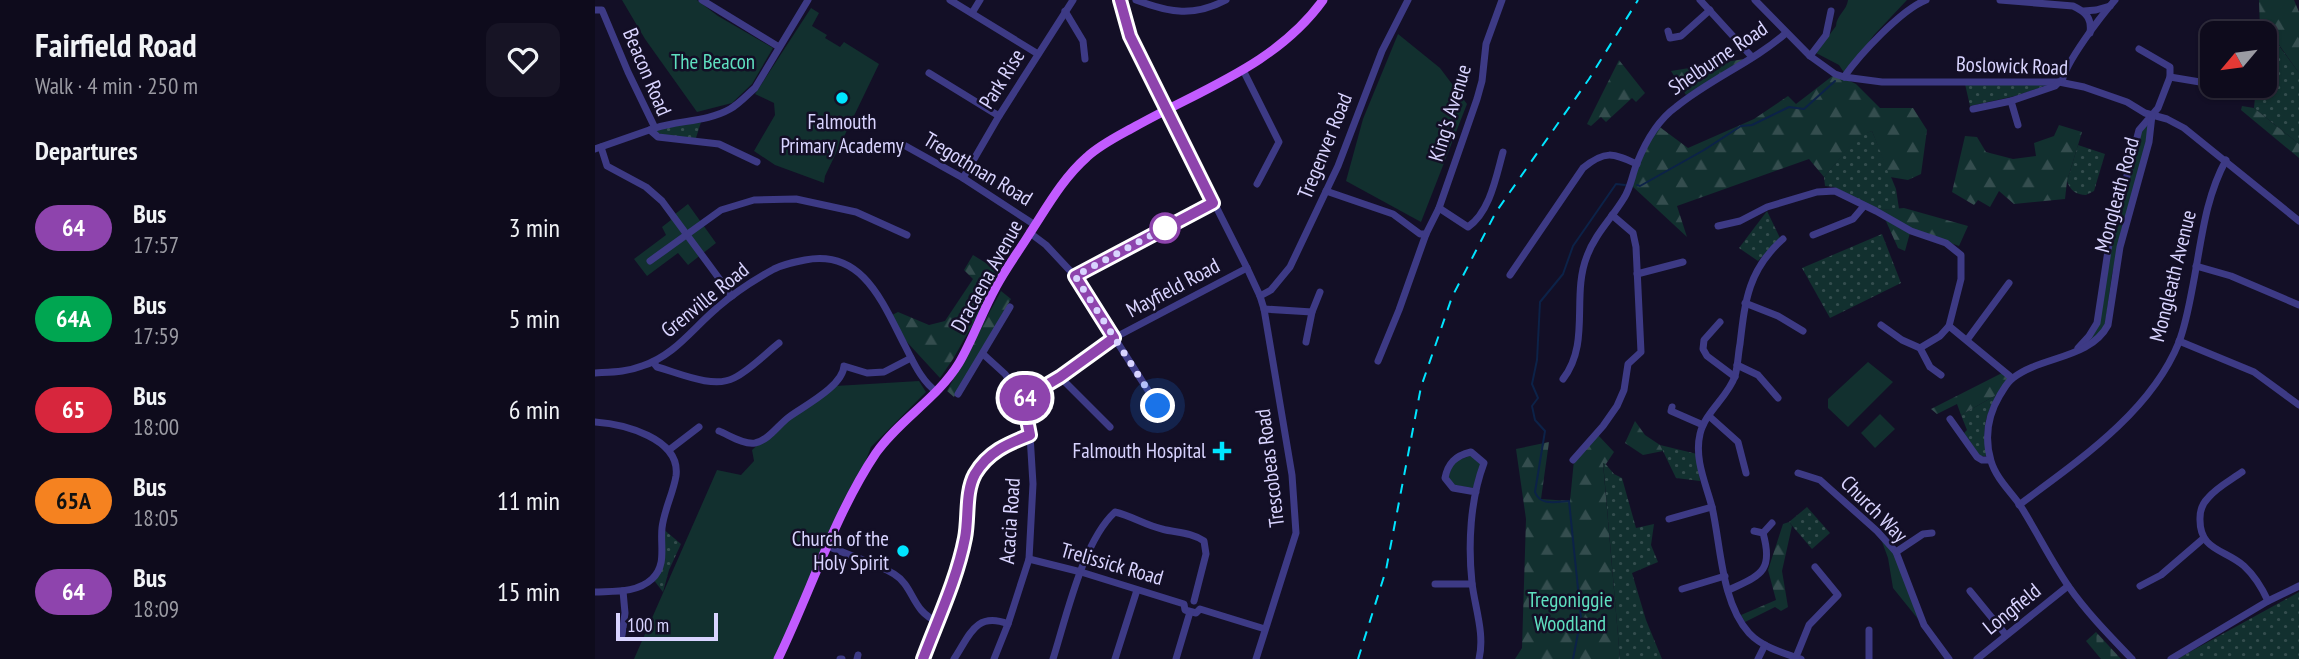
<!DOCTYPE html>
<html lang="en">
<head>
<meta charset="utf-8">
<style>
  :root { --surface:#0e0b1c; --page:#171425; --text:#f1f3f6; --muted:#9b9ba3; --line:#2e2b3b }
  body { margin:0; font-family:"PT Sans Narrow",sans-serif; background:var(--page); color:var(--text); height:100vh; display:flex; flex-direction:column; font-size:26px; white-space:nowrap }
  * { box-sizing:border-box; margin:0 }
  p { font-size:23px; color:var(--muted) }
  .icon { flex:none; width:38px; height:38px; fill:none; stroke:currentColor; stroke-width:2; stroke-linecap:round; stroke-linejoin:round }
  .map { position:relative; flex:1; overflow:hidden }
  .drawer { display:flex; flex-direction:column; background:var(--surface); width:595px }
  .drawer>* { flex:none }
  .badge { padding:0 14px; border-radius:23px; font-size:24px; line-height:46px }
  .needle { width:46px; rotate:241deg }
  .tools { position:absolute; left:1605px; top:21px; display:grid; gap:14px }
  .tools a { display:grid; place-items:center; width:77px; height:77px; border-radius:14px; background:var(--surface); box-shadow:0 2px 5px #0004,0 0 0 2px var(--line); font-size:35px }
  .scale { position:absolute; left:21px; bottom:18px; width:102px; box-sizing:border-box; padding-left:7px; border:4px solid #d9d4ff; border-top:0; font-size:19px; line-height:24px; white-space:nowrap; color:#d9d4ff; -webkit-text-stroke:5px #130f26; paint-order:stroke }
  .you { position:absolute; width:35px; height:35px; margin:-18px; border:5px solid #fff; border-radius:50%; background:#1a73e8; box-shadow:0 0 0 10px #1a73e833 }
  .map>.badge { position:absolute; translate:-50% -50%; box-shadow:0 0 0 4px #fff }
  h2 { padding:0 35px; font-size:26px; line-height:63px }
  .round { display:grid; place-items:center; flex:none; width:74px; height:74px; border-radius:14px; background:var(--page) }
  .summary { display:flex; align-items:center; justify-content:space-between; height:119px; padding:0 35px }
  h1 { font-size:33px; font-weight:700; line-height:52px }
  ul { padding:0; list-style:none }
  li { display:flex; align-items:center; gap:21px; height:91px; padding:0 35px }
  li div { flex:1 }
  li b { display:block; font-size:26px }
  li em { font-style:normal }
  li .badge { min-width:77px; font-weight:700; text-align:center }
  main { display:flex; flex:1; min-height:0 }
  .map>svg:first-child { display:block }
  .grass { fill:url(#grass-dots) }
  .forest { fill:url(#forest-firs) }
  .cemetery { fill:url(#cemetery-stones) }
  .park { fill:#12302f }
  .lines { fill:none; stroke-linecap:round; stroke-linejoin:round }
  .stream { stroke:#0c2248; stroke-width:2 }
  .minor { stroke:#3d3a85; stroke-width:7 }
  .major { stroke:#c25bff; stroke-width:9 }
  .rail { stroke:#00e5ff; stroke-width:2; stroke-dasharray:10 9; stroke-linecap:butt }
  .line-casing { stroke:#fff; stroke-width:16 }
  .line { stroke:#8e44ad; stroke-width:10 }
  .walk { stroke:#d9d4ff; stroke-width:7; stroke-dasharray:0 12.6 }
  .poi-dot { fill:#00e5ff; stroke:#130f26; stroke-width:2.5 }
  .stop-dot { fill:#fff; stroke:#8e44ad; stroke-width:3.5 }
  .labels { text-anchor:middle; stroke-width:5; stroke-linejoin:round; paint-order:stroke }
  .street-label { font-size:21px; fill:#d9d4ff; stroke:#130f26 }
  .park-label { font-size:21px; fill:#5fe0c0; stroke:#130f26 }
  .poi-label { font-size:21px; fill:#d9d4ff; stroke:#130f26; text-anchor:end }
</style>
</head>
<body>
<main>
<section class="drawer">
<div class="summary"><div><h1>Fairfield Road</h1><p>Walk · 4 min · 250 m</p></div><a class="round"><svg class="icon" aria-label="heart" viewBox="0 0 24 24"><path d="M12 20l-8-8c-3-5 5-10 8-4 3-6 11-1 8 4z"/></svg></a></div>
<h2>Departures</h2>
<ul>
<li><span class="badge" style="background:#8e44ad;color:#fff">64</span><div><b>Bus</b><p>17:57</p></div><em>3 min</em></li>
<li><span class="badge" style="background:#00a651;color:#fff">64A</span><div><b>Bus</b><p>17:59</p></div><em>5 min</em></li>
<li><span class="badge" style="background:#d7263d;color:#fff">65</span><div><b>Bus</b><p>18:00</p></div><em>6 min</em></li>
<li><span class="badge" style="background:#f58220;color:#111">65A</span><div><b>Bus</b><p>18:05</p></div><em>11 min</em></li>
<li><span class="badge" style="background:#8e44ad;color:#fff">64</span><div><b>Bus</b><p>18:09</p></div><em>15 min</em></li>
</ul>
</section>
<div class="map">
<svg width="1704" height="659" viewBox="0 0 1704 659">
  <defs>
    <pattern id="grass-dots" width="8" height="8" patternUnits="userSpaceOnUse" patternTransform="scale(1.75)"><rect width="8" height="8" fill="#12302f"/><path d="M2 2h.1M6 6h.1" fill="none" stroke="#344d4e" stroke-width="1.8" stroke-linecap="round"/></pattern>
    <pattern id="forest-firs" width="22" height="20" patternUnits="userSpaceOnUse" patternTransform="scale(1.75)"><rect width="22" height="20" fill="#12302f"/><path d="M5 1l3.5 6h-7zM16 11l3.5 6h-7z" fill="#344d4e"/></pattern>
    <pattern id="cemetery-stones" width="16" height="16" patternUnits="userSpaceOnUse" patternTransform="scale(1.75)"><rect width="16" height="16" fill="#12302f"/><path d="M2 7V4a2 2 0 0 1 4 0v3zM10 15v-3a2 2 0 0 1 4 0v3z" fill="#344d4e"/></pattern>
  </defs>
  <rect width="100%" height="100%" fill="#130f26"/>
  <!-- grass -->
  <g class="grass">
    <path d="M 1671,28 L 1704,73 L 1704,144 L 1659,108 L 1661,86 L 1670,86 L 1670,33 L 1663,33 Z"/>
    <path d="M 1459,83 L 1420,96 L 1375,106 L 1370,84 Z"/>
    <path d="M 107,119 L 100,141 L 74,137 L 55,130 Z"/>
    <path d="M 1277,131 L 1301,189 L 1304,209 L 1286,210 L 1239,187 L 1230,186 L 1229,177 L 1264,135 Z"/>
    <path d="M 1483,145 L 1510,154 L 1499,191 L 1491,195 C 1481,195 1475,190 1472,181 Z"/>
    <path d="M 1172,211 L 1185,238 L 1163,261 L 1144,248 Z"/>
    <path d="M 1287,234 L 1306,283 L 1235,318 L 1207,268 Z"/>
    <path d="M 1403,394 C 1388,418 1388,429 1392,456 L 1385,456 L 1369,433 L 1372,430 L 1366,415 Z"/>
    <path d="M 1065,445 L 1102,454 L 1105,481 L 1081,478 Z"/>
    <path d="M 1008,461 L 1019,474 L 1027,478 L 1041,528 L 1059,524 L 1056,545 L 1063,562 L 1037,573 L 1051,620 L 1067,659 L 1025,659 Z"/>
    <path d="M 1212,507 L 1235,533 L 1217,549 L 1194,522 Z"/>
    <path d="M 67,528 L 86,544 L 74,570 L 68,592 L 58,579 L 62,573 Z"/>
    <path d="M 1704,592 L 1704,659 L 1582,659 Z"/>
  </g>
  <!-- forest -->
  <g class="forest">
    <path d="M 1664,0 L 1699,0 L 1704,12 L 1704,73 L 1672,28 L 1665,32 Z"/>
    <path d="M 1149,59 L 1091,95 L 1076,71 Z"/>
    <path d="M 1024,60 L 1050,93 L 1041,102 L 1037,98 L 1011,122 L 1006,117 L 996,126 L 992,124 Z"/>
    <path d="M 1240,74 L 1261,84 L 1285,108 L 1318,108 L 1332,130 L 1326,174 L 1313,180 L 1295,177 L 1277,131 L 1264,136 L 1229,177 L 1214,159 L 1082,206 L 1092,237 L 1036,185 L 1042,164 L 1062,125 L 1093,148 L 1159,119 L 1193,96 L 1201,104 Z"/>
    <path d="M 1647,106 L 1659,108 L 1704,144 L 1704,158 L 1646,110 Z"/>
    <path d="M 1464,125 L 1487,132 L 1472,181 L 1470,199 L 1419,204 L 1404,191 L 1395,207 L 1383,200 L 1379,205 L 1357,192 L 1370,136 L 1382,137 L 1391,152 L 1418,159 L 1441,156 L 1439,143 L 1459,136 Z"/>
    <path d="M 1309,208 L 1373,226 L 1364,246 L 1316,229 L 1310,251 L 1303,248 L 1286,210 Z"/>
    <path d="M 378,255 L 407,273 L 358,359 L 345,378 L 311,341 L 297,315 L 303,312 L 334,325 L 350,321 L 378,279 L 369,270 Z"/>
    <path d="M 406,291 L 416,299 L 359,397 L 352,391 Z"/>
    <path d="M 1407,373 L 1414,378 L 1403,394 L 1366,415 L 1362,404 L 1342,414 L 1336,409 Z"/>
    <path d="M 1040,421 L 1050,435 L 1065,445 L 1068,451 L 1048,455 L 1030,443 Z"/>
    <path d="M 1002,434 L 1019,452 L 1011,464 L 1008,463 L 1025,659 L 920,659 L 927,648 L 931,519 L 921,449 L 954,442 L 946,499 L 975,501 L 979,460 Z"/>
    <path d="M 1194,522 L 1197,526 L 1187,571 L 1193,607 L 1186,611 L 1180,607 L 1150,622 L 1146,615 L 1181,600 L 1173,570 L 1188,524 Z"/>
  </g>
  <!-- cemetery -->
  <path class="cemetery" d="M 1501,632 L 1526,659 L 1506,659 L 1491,641 Z"/>
  <!-- park -->
  <g class="park">
    <path d="M 27,0 L 102,0 L 123,16 L 178,48 L 157,84 L 137,103 L 102,112 L 50,39 Z"/>
    <path d="M 1253,0 L 1312,0 L 1279,35 L 1250,74 L 1244,65 L 1221,53 L 1241,26 C 1241,16 1252,10 1253,0 Z"/>
    <path d="M 216,8 L 224,13 L 217,26 L 232,35 L 230,38 L 245,47 L 249,42 L 284,64 L 230,176 L 229,183 L 180,165 L 159,151 L 180,115 L 179,103 L 160,94 Z"/>
    <path d="M 803,34 L 845,68 L 872,104 L 826,222 L 751,181 L 768,119 Z"/>
    <path d="M 1555,120 L 1555,130 L 1517,274 L 1510,324 L 1506,334 L 1492,343 L 1504,323 L 1515,253 L 1547,130 Z"/>
    <path d="M 93,204 L 121,243 L 93,265 L 83,253 L 52,276 L 39,259 L 71,235 L 67,227 L 76,220 L 75,218 Z"/>
    <path d="M 1273,362 L 1298,382 L 1253,427 L 1233,408 L 1233,399 Z"/>
    <path d="M 324,381 L 331,392 L 276,447 L 259,492 L 182,659 L 39,659 L 122,470 L 146,475 L 159,461 L 157,450 L 194,417 L 240,386 Z"/>
    <path d="M 1285,414 L 1300,429 L 1280,448 L 1266,433 Z"/>
    <path d="M 877,455 L 886,463 L 879,488 L 859,485 L 853,477 L 859,462 Z"/>
    <path d="M 1286,539 L 1301,555 L 1324,617 L 1323,619 L 1298,588 L 1293,558 Z"/>
  </g>
  <g class="lines">
    <!-- stream -->
    <g class="stream">
      <path d="M 1042,185 L 1045,186 L 1109,150 L 1146,126 L 1157,125 L 1194,107 L 1209,109 L 1240,81"/>
      <path d="M 978,659 L 986,618 L 974,501 C 961,502 945,506 940,492 L 950,431 L 940,420 L 937,406 L 943,398 L 937,384 L 942,360 L 945,302 L 968,274 L 978,246 L 1021,184 L 1030,185"/>
    </g>
    <!-- minor -->
    <g class="minor">
      <path d="M 107,0 L 184,47"/>
      <path d="M 355,0 L 443,54"/>
      <path d="M 525,0 L 535,36 L 652,268 L 665,296 L 669,309 L 697,475 L 701,533 L 661,659"/>
      <path d="M 541,0 C 575,13 599,17 631,0"/>
      <path d="M 1105,0 L 1157,57"/>
      <path d="M 1160,0 L 1215,56 L 1240,74 L 1249,77 L 1287,82 L 1464,82 L 1489,87 L 1532,102 L 1550,113 L 1572,119 L 1589,128 L 1704,221"/>
      <path d="M 1405,0 L 1478,6 C 1491,12 1497,18 1495,33"/>
      <path d="M 0,10 L 7,10 L 33,72 L 60,128 L 0,149"/>
      <path d="M 470,11 L 488,41 L 490,59"/>
      <path d="M 1489,11 L 1501,10 L 1515,6"/>
      <path d="M 377,13 L 385,0"/>
      <path d="M 1073,31 L 1075,38 L 1086,36 L 1115,10"/>
      <path d="M 1215,56 L 1231,35 L 1236,11"/>
      <path d="M 648,70 L 684,142 L 662,184"/>
      <path d="M 334,73 L 404,116"/>
      <path d="M 1249,77 C 1265,54 1306,10 1331,0"/>
      <path d="M 1575,77 L 1617,84"/>
      <path d="M 1467,82 C 1470,63 1506,16 1520,0"/>
      <path d="M 1623,86 L 1637,89 L 1648,94"/>
      <path d="M 1416,101 L 1423,125"/>
      <path d="M 1378,109 L 1416,101 L 1460,86 L 1464,82"/>
      <path d="M 60,128 C 85,120 112,122 135,109 C 144,104 152,95 160,88 L 213,0"/>
      <path d="M 55,130 L 63,137 L 124,144 L 162,162"/>
      <path d="M 307,144 L 368,178 L 440,225"/>
      <path d="M 6,147 L 12,166 L 51,187 L 67,201 L 137,296"/>
      <path d="M 368,178 L 404,116 L 478,0"/>
      <path d="M 731,191 L 798,214 L 825,234 L 831,234"/>
      <path d="M 844,208 L 873,227 C 895,212 901,177 908,152"/>
      <path d="M 1123,226 L 1145,221 L 1172,207 L 1222,192 L 1240,191 L 1281,211 L 1316,231 L 1351,243 L 1366,255 L 1366,279 L 1354,326"/>
      <path d="M 435,233 L 451,245 L 480,276 L 563,406"/>
      <path d="M 1218,235 L 1258,219 L 1269,206"/>
      <path d="M 1188,239 C 1153,270 1150,301 1145,344 C 1143,354 1143,366 1140,376 C 1133,397 1110,412 1105,434 C 1099,459 1111,484 1117,507 C 1126,546 1126,602 1154,633 C 1167,647 1188,653 1206,659"/>
      <path d="M 55,261 L 126,210 L 159,200 L 201,199 L 261,212 L 312,235"/>
      <path d="M 1601,266 L 1636,276 L 1704,305"/>
      <path d="M 1042,274 L 1088,262"/>
      <path d="M 915,275 L 988,168 C 1010,150 1018,153 1042,164"/>
      <path d="M 480,276 L 618,203"/>
      <path d="M 665,296 L 676,290 L 695,267 L 743,166 L 787,51 L 813,0"/>
      <path d="M 1150,303 L 1183,316 L 1208,331"/>
      <path d="M 669,309 L 717,312 L 725,292"/>
      <path d="M 1125,322 L 1109,340 L 1108,349 L 1112,356 L 1140,377"/>
      <path d="M 1286,325 L 1307,340 L 1325,348 L 1335,367 L 1346,375"/>
      <path d="M 1372,340 L 1414,283"/>
      <path d="M 1584,341 L 1659,372 L 1704,405"/>
      <path d="M 711,342 L 717,312"/>
      <path d="M 1325,348 L 1345,336 L 1354,326 L 1417,378"/>
      <path d="M 1483,348 L 1494,336 L 1502,323 L 1514,244 L 1544,130 L 1563,108 L 1575,77 L 1575,67 L 1544,49"/>
      <path d="M 388,354 L 410,374 L 428,399 L 435,435 L 438,484 L 434,559 L 413,624 L 399,659"/>
      <path d="M 783,361 L 804,310 L 831,234 L 844,208 L 882,99 L 887,81 L 891,44 L 907,0"/>
      <path d="M 58,362 L 62,367 C 84,373 118,389 139,378 C 155,370 170,354 184,343"/>
      <path d="M 1142,365 L 1163,375 L 1183,398"/>
      <path d="M 0,373 C 16,372 32,372 47,366 C 79,356 98,328 122,308 C 139,293 159,280 179,269 C 189,264 199,262 210,260 C 267,249 287,301 309,344 C 318,361 326,381 342,392"/>
      <path d="M 465,377 L 515,427"/>
      <path d="M 968,379 C 996,343 976,296 992,256 C 1000,234 1017,218 1029,198 C 1036,187 1037,175 1042,163 C 1050,143 1063,120 1081,107 C 1115,79 1158,62 1191,33"/>
      <path d="M 363,394 L 415,307"/>
      <path d="M 428,399 L 465,377 L 519,338 L 652,268"/>
      <path d="M 1077,407 L 1076,411 L 1108,425"/>
      <path d="M 1114,416 L 1143,442 L 1151,473"/>
      <path d="M 1355,419 L 1382,457 L 1387,460 L 1395,460"/>
      <path d="M 0,422 C 28,424 86,438 81,476 C 78,494 69,510 67,528 C 65,546 72,565 57,579 C 42,593 19,591 0,592"/>
      <path d="M 124,431 C 134,435 149,445 160,443 C 174,440 183,425 194,417 C 209,406 248,386 249,366 L 272,373 L 289,372 L 316,358"/>
      <path d="M 74,450 L 104,427"/>
      <path d="M 978,460 L 1008,426 L 1022,406 L 1029,390 L 1033,364 L 1046,352 L 1041,247 L 1038,233 L 1017,215"/>
      <path d="M 1647,472 C 1636,480 1622,487 1613,498 C 1608,503 1605,510 1605,518 C 1604,551 1630,549 1649,566 C 1660,576 1667,588 1673,601"/>
      <path d="M 1203,473 L 1225,480 L 1282,531 L 1301,552 L 1329,625 L 1354,659"/>
      <path d="M 881,492 L 858,488 L 850,478 C 853,463 860,456 876,452 L 889,463 C 875,500 873,545 877,583 C 880,608 890,634 884,659"/>
      <path d="M 1424,505 C 1483,461 1556,412 1584,342 C 1590,326 1594,306 1597,290 C 1606,246 1609,200 1631,160"/>
      <path d="M 1074,519 L 1117,507"/>
      <path d="M 1168,533 L 1177,523"/>
      <path d="M 233,546 C 254,556 279,562 299,574 C 319,586 317,612 342,621"/>
      <path d="M 1301,552 L 1328,534 L 1337,533"/>
      <path d="M 434,559 L 486,572 L 589,604 L 590,610 L 601,613 L 605,609 L 670,629"/>
      <path d="M 840,584 L 877,584"/>
      <path d="M 1545,586 L 1566,575 L 1609,538"/>
      <path d="M 1087,589 L 1130,576"/>
      <path d="M 1134,590 C 1165,575 1179,572 1168,533 L 1159,531"/>
      <path d="M 1375,591 L 1411,635"/>
      <path d="M 1274,630 L 1274,659"/>
      <path d="M 27,635 L 30,613 L 28,591"/>
      <path d="M 1201,657 L 1214,625 L 1243,595 L 1220,567"/>
      <path d="M 245,659 L 247,659"/>
      <path d="M 262,659 L 263,655"/>
      <path d="M 328,659 C 343,619 362,579 370,537 C 374,518 370,492 380,474 C 393,452 412,444 435,435"/>
      <path d="M 359,659 C 374,637 380,611 413,624"/>
      <path d="M 458,659 C 471,618 488,541 520,512 C 537,516 550,525 567,529 C 582,533 595,532 609,541 L 611,554 L 599,601"/>
      <path d="M 520,659 L 542,590"/>
      <path d="M 581,659 L 595,612"/>
      <path d="M 1163,659 L 1170,645"/>
      <path d="M 1382,659 L 1473,586"/>
      <path d="M 1537,659 C 1515,636 1493,614 1474,587 C 1456,561 1442,532 1425,505 C 1415,491 1401,478 1396,461 C 1389,437 1393,415 1405,395 C 1409,389 1412,382 1418,378 C 1446,356 1495,359 1513,325 L 1525,247 L 1554,142 L 1557,115"/>
      <path d="M 1576,659 L 1673,601 L 1704,586"/>
    </g>
    <!-- major -->
    <path class="major" d="M 183,659 C 215,593 240,514 281,453 C 305,419 342,399 364,363 C 378,339 387,312 401,287 C 411,268 424,251 435,233 C 452,207 468,178 492,157 C 506,144 525,135 541,126 C 607,89 682,64 728,0"/>
    <!-- rail -->
    <path class="rail" d="M 763,659 L 791,570 L 826,387 L 857,297 L 901,212 L 994,79 L 1043,0"/>
  </g>
  <g class="lines">
    <!-- line casing -->
    <g class="line-casing">
      <path id="line" d="M 328,659 C 343,619 362,579 370,538 C 374,518 370,492 380,474 C 393,452 412,444 435,435 L 428,399 L 465,377 L 519,338 L 480,276 L 618,203 L 535,36 L 525,0"/>
    </g>
    <!-- line -->
    <use href="#line" class="line"/>
    <!-- walk -->
    <path class="walk" d="M 563,406 L 480,276 L 570,228"/>
  </g>
  <!-- markers -->
  <g class="poi-dot">
    <circle cx="247" cy="98" r="7"/>
    <path d="M623.5 440.5h7v7h7v7h-7v7h-7v-7h-7v-7h7z"/>
    <circle cx="308" cy="551" r="7"/>
  </g>
  <circle class="stop-dot" cx="570" cy="228" r="14"/>
  <g class="labels">
    <!-- street labels -->
    <g class="street-label">
      <text transform="translate(1123 58) rotate(-34)" y="7">Shelburne Road</text>
      <text transform="translate(1417 66) rotate(2)" y="7">Boslowick Road</text>
      <text transform="translate(52 72) rotate(67)" y="7">Beacon Road</text>
      <text transform="translate(407 79) rotate(-58)" y="7">Park Rise</text>
      <text transform="translate(855 113) rotate(-73)" y="7">King's Avenue</text>
      <text transform="translate(730 146) rotate(-68)" y="7">Tregenver Road</text>
      <text transform="translate(383 169) rotate(31)" y="7">Tregothnan Road</text>
      <text transform="translate(1522 195) rotate(-75)" y="7">Mongleath Road</text>
      <text transform="translate(392 276) rotate(-61)" y="7">Dracaena Avenue</text>
      <text transform="translate(1578 276) rotate(-76)" y="7">Mongleath Avenue</text>
      <text transform="translate(578 288) rotate(-28)" y="7">Mayfield Road</text>
      <text transform="translate(110 300) rotate(-39)" y="7">Grenville Road</text>
      <text transform="translate(675 468) rotate(-97)" y="7">Trescobeas Road</text>
      <text transform="translate(1279 509) rotate(45)" y="7">Church Way</text>
      <text transform="translate(415 521) rotate(-86)" y="7">Acacia Road</text>
      <text transform="translate(517 564) rotate(16)" y="7">Trelissick Road</text>
      <text transform="translate(1417 609) rotate(-39)" y="7">Longfield</text>
    </g>
    <!-- park labels -->
    <g class="park-label">
      <text x="118" y="69">The Beacon</text>
      <text x="975" y="607">Tregoniggie<tspan x="975" dy="24">Woodland</tspan></text>
    </g>
    <!-- poi labels -->
    <g class="poi-label">
      <text x="247" y="129" text-anchor="middle">Falmouth<tspan x="247" dy="24">Primary Academy</tspan></text>
      <text x="611" y="458">Falmouth Hospital</text>
      <text x="294" y="546">Church of the<tspan x="294" dy="24">Holy Spirit</tspan></text>
    </g>
  </g>
</svg>
<div class="tools">
<a><svg class="needle" viewBox="-14 -14 28 28"><path d="M0-13l5 13h-10z" fill="#e53935"/><path d="M0 13l5-13h-10z" fill="#9b9ba3"/></svg></a>
</div>
<div class="scale">100 m</div>
<div class="you" style="left:563px;top:406px"></div>
<b class="badge" style="left:430px;top:398px;background:#8e44ad;color:#fff">64</b>
</div>
</main>
</body>
</html>
